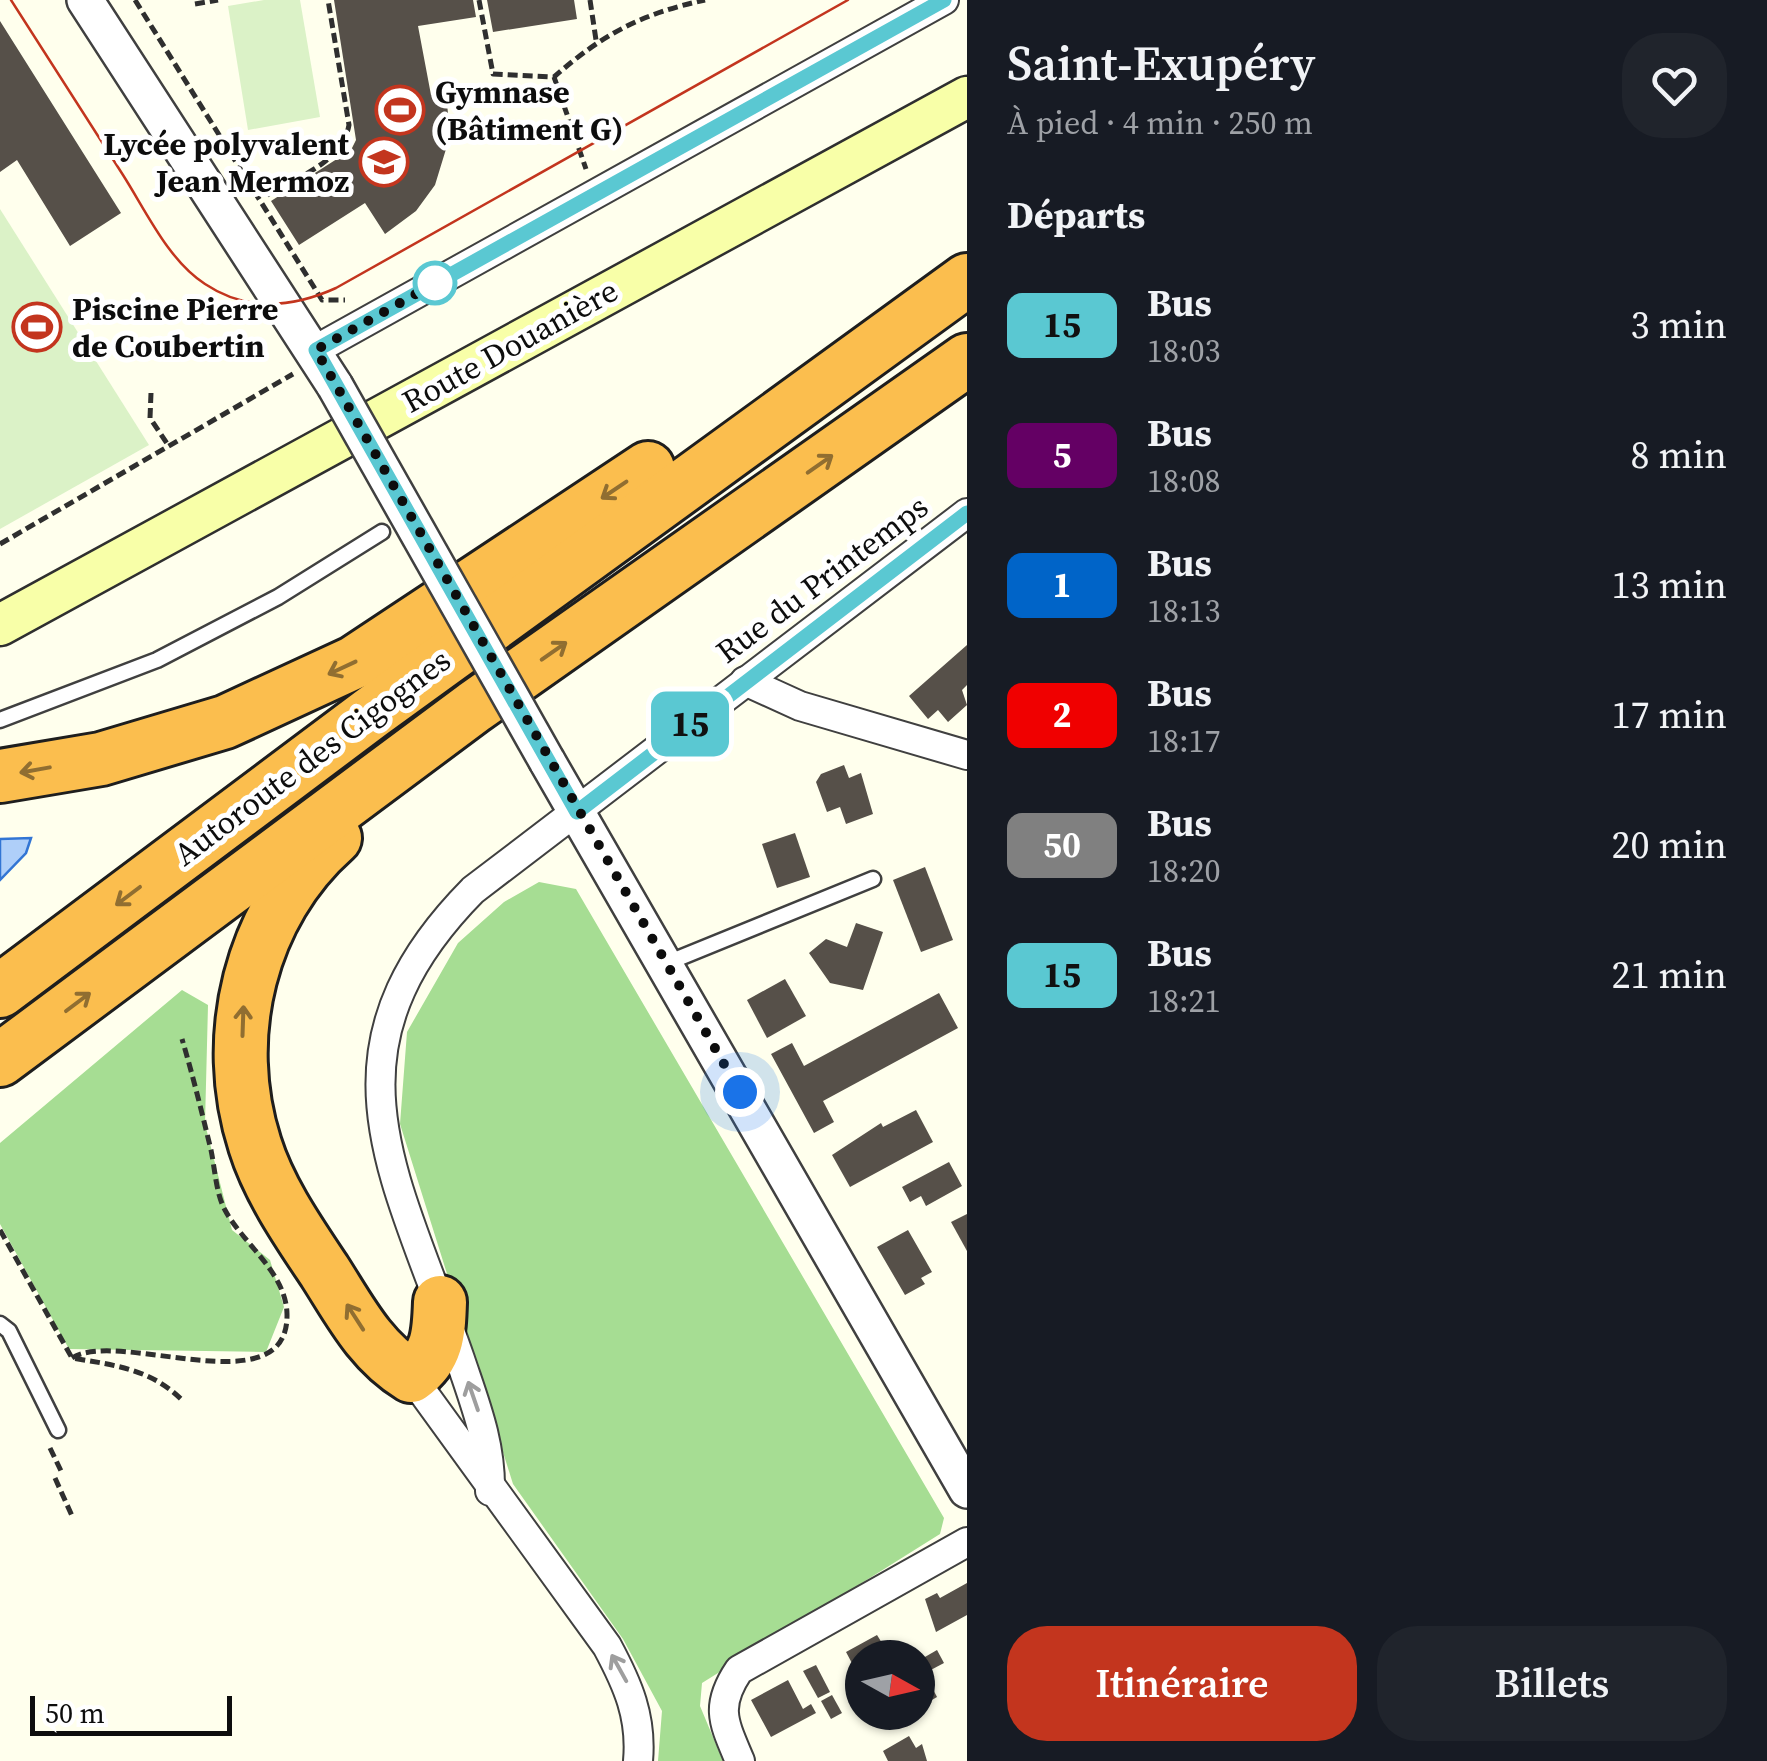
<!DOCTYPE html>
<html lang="fr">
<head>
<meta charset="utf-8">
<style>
  :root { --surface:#171b24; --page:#20242c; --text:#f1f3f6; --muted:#9ea1a6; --accent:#c3351e }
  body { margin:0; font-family:"Source Serif 4",serif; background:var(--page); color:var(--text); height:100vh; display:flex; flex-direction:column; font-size:38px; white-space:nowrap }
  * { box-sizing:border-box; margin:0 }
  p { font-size:32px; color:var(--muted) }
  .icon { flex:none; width:55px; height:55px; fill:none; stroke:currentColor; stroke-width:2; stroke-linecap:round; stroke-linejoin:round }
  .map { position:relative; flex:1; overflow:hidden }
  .side { display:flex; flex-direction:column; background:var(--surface); width:800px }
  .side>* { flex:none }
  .badge { padding:0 20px; border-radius:15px; font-size:35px; line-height:65px }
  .needle { width:65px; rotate:98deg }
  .buttons { position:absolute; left:845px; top:1640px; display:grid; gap:20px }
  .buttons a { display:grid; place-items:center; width:90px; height:90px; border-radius:50%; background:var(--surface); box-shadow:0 2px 8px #0004; font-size:50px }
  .scale { position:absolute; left:30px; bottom:25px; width:202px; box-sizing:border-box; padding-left:10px; border:5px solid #0d0d0d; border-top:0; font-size:28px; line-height:35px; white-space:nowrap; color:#0d0d0d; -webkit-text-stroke:8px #fff; paint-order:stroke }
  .you { position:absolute; width:50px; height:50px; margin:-25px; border:8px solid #fff; border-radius:50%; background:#1a73e8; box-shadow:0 0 0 15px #1a73e833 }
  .map>.badge { position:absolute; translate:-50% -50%; box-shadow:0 0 0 5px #fff }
  h2 { padding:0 40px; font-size:38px; line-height:90px }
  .round { display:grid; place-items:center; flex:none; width:105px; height:105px; border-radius:40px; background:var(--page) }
  .summary { display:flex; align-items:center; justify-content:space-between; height:170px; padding:0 40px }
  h1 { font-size:48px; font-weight:600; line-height:75px }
  .button { display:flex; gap:20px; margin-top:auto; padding:20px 40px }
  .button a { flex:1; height:115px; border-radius:40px; background:var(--accent); color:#fff; font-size:40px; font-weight:600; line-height:115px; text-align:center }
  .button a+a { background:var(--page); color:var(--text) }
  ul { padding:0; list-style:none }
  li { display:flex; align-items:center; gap:30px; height:130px; padding:0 40px }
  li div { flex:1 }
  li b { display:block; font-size:38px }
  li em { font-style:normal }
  li .badge { min-width:110px; font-weight:700; text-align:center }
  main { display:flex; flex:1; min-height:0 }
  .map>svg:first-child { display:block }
  .forest { fill:#a6dd93 }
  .pitch { fill:#dbf2c7 }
  .water { fill:#afcff9; stroke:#3275d4; stroke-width:2.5 }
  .building { fill:#565049 }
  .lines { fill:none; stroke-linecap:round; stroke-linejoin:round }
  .service-casing { stroke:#404040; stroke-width:19 }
  .minor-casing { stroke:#404040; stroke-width:32 }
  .tertiary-casing { stroke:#404040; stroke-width:40 }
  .secondary-casing { stroke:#2f2f2f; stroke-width:45 }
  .motorway-casing { stroke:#1e1e1e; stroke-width:58 }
  .path { stroke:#2f2f2f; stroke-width:5; stroke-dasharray:10 5; stroke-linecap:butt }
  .service { stroke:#fff; stroke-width:14 }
  .minor { stroke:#fff; stroke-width:28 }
  .tertiary { stroke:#fff; stroke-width:35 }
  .secondary { stroke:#f8ffa8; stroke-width:40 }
  .motorway { stroke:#fbbe4e; stroke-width:52 }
  .tram { stroke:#c3351e; stroke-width:2.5 }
  .tertiary-bridge-casing { stroke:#404040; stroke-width:40; stroke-linecap:butt }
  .tertiary-bridge { stroke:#fff; stroke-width:35 }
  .oneway { stroke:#906e31 }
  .oneway2 { stroke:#9e9e9e }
  .line-casing { stroke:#fff; stroke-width:22 }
  .line { stroke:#5ac8d2; stroke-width:15 }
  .walk { stroke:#0d0d0d; stroke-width:10; stroke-dasharray:0 18 }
  .stop-dot { fill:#fff; stroke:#5ac8d2; stroke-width:5 }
  .labels { text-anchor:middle; stroke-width:10; stroke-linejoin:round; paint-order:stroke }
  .poi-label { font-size:32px; font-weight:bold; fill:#0d0d0d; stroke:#fff; text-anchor:start }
  .street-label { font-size:32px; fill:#0d0d0d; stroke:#fff }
</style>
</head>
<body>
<main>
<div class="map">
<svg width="967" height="1761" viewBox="0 0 967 1761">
  <rect width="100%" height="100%" fill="#ffffed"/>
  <!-- forest -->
  <g class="forest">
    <path d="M 539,882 L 576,889 L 944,1518 L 940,1534 L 702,1683 L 700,1706 L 723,1761 L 658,1761 L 662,1711 L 623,1639 L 513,1484 L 400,1124 L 407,1032 L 458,943 L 504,902 Z"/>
    <path d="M 182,990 L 208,1005 L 205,1124 L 232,1230 L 270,1260 L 284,1307 L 266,1352 L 69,1349 L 0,1224 L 0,1143 Z"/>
  </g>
  <!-- pitch -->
  <g class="pitch">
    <path d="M 264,0 L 300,0 L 320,117 L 248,130 L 228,6 Z"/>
    <path d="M 0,209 L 149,445 L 0,529 Z"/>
  </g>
  <!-- water -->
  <path class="water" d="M 31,838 L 26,853 L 0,880 L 0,839 Z"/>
  <!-- building -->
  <g class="building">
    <path d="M 334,0 L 473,0 L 476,17 L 418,26 L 431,95 L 446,92 L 450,136 L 435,185 L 416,211 L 385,234 L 365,203 L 299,245 L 271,201 L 351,150 L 356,140 Z"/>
    <path d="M 487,0 L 574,0 L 577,19 L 493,32 Z"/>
    <path d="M 0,21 L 121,213 L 70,246 L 17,160 L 0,172 Z"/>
    <path d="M 967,645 L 967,685 L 962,690 L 967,705 L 948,722 L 938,710 L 928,719 L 909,696 Z"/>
    <path d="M 844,765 L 849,778 L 861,773 L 873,814 L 846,824 L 840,807 L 827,812 L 816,782 L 821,774 Z"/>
    <path d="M 795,833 L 810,877 L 777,888 L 762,844 Z"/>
    <path d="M 925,867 L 953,940 L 921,952 L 893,880 Z"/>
    <path d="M 856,923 L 883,932 L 863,990 L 830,983 L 809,953 L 826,939 L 847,947 Z"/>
    <path d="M 785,979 L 806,1016 L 767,1038 L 747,1000 Z"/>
    <path d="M 939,993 L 958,1028 L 823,1101 L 834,1122 L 814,1133 L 771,1054 L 792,1043 L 804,1066 Z"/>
    <path d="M 916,1110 L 933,1142 L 850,1187 L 832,1155 L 881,1123 L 883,1127 Z"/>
    <path d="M 949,1162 L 962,1186 L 926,1206 L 921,1196 L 910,1202 L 902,1187 Z"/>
    <path d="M 967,1214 L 967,1251 L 951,1222 Z"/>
    <path d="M 908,1230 L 932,1272 L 921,1278 L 925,1284 L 905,1295 L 877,1247 Z"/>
    <path d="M 967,1583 L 967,1615 L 936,1632 L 925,1599 L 937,1593 L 940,1598 Z"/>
    <path d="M 877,1635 L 882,1643 L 888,1640 L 898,1658 L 862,1658 L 862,1682 L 846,1652 Z"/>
    <path d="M 937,1650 L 944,1663 L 925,1673 L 918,1661 Z"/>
    <path d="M 816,1665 L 830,1692 L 818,1698 L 803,1671 Z"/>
    <path d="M 926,1676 L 937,1697 L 918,1708 L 918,1680 Z"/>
    <path d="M 788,1680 L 803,1709 L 811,1704 L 816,1713 L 771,1737 L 751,1700 Z"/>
    <path d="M 832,1695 L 842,1713 L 831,1719 L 821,1701 Z"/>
    <path d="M 909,1736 L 916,1748 L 922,1744 L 927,1761 L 888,1761 L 883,1751 Z"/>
  </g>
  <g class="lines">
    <!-- service casing -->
    <g class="service-casing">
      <g id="service">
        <path d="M 0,720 L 157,660 L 278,597 L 382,532"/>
        <path d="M 667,963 L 873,879"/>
        <path d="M 0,1324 L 9,1331 L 58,1430"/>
      </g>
    </g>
    <!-- minor casing -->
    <g class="minor-casing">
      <g id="minor">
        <path d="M 315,350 L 944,0"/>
        <path d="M 745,681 L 800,706 L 967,755"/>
        <path d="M 411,1376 L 607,1646 C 628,1685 642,1717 638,1761"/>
        <path d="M 490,1491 C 491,1443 475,1404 460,1359 C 397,1176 312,1053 473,890 L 967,513"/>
        <path d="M 740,1761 C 724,1723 714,1707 739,1670 L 967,1542"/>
      </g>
    </g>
    <!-- tertiary casing -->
    <g class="tertiary-casing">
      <g id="tertiary">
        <path d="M 85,0 L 335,386"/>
        <path d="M 547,761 L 967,1490"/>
      </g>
    </g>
    <!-- secondary casing -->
    <g class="secondary-casing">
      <path id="secondary" d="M 0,625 L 967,97"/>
    </g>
    <!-- motorway casing -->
    <g class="motorway-casing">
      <g id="motorway">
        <path d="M 0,776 L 101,759 L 225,722 L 355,662 L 648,468"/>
        <path d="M 335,838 C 250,913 220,1037 255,1145 C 269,1190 299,1233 325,1272 C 350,1311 370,1351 411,1376 C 438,1357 439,1333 440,1302"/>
        <path d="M 0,991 L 371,713 L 967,280"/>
        <path d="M 0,1060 L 474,707 L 967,360"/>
      </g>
    </g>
    <!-- path -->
    <g class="path">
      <path d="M 135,0 L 322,300 L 345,300"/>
      <path d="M 479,0 L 493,74 L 554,77 C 603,34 641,14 705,0"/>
      <path d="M 590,0 L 596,40"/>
      <path d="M 195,4 L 218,0"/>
      <path d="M 554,77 L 586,169"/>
      <path d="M 267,195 C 297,177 342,163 349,125 L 328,0"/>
      <path d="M 151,393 L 150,418 L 168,445"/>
      <path d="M 0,544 L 293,374"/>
      <path d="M 0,1230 L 72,1358 C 114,1365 151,1369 182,1400"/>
      <path d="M 72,1358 C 119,1328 289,1408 287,1314 C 286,1272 243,1244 225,1210 C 216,1194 215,1169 211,1150 C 202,1113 193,1076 182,1039"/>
      <path d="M 50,1448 L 63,1475"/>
      <path d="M 55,1478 L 73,1518"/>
    </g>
    <!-- service -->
    <use href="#service" class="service"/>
    <!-- minor -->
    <use href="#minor" class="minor"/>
    <!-- tertiary -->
    <use href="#tertiary" class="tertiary"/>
    <!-- secondary -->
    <use href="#secondary" class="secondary"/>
    <!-- motorway -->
    <use href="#motorway" class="motorway"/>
    <!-- tram -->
    <path class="tram" d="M 11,0 C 48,58 85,116 123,175 C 146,211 168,260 205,284 C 247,312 292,308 336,288 L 848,0"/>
    <!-- tertiary-bridge casing -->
    <g class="tertiary-bridge-casing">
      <path id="tertiary-bridge" d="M 335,386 L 547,761"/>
    </g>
    <!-- tertiary-bridge -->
    <use href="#tertiary-bridge" class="tertiary-bridge"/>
  </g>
  <!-- one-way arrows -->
  <defs><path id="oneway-shaft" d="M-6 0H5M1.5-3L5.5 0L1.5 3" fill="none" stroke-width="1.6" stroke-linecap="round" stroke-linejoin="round" transform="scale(2.5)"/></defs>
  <g class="oneway">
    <use href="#oneway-shaft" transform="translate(820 464) rotate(-35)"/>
    <use href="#oneway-shaft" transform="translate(614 490) rotate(146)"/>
    <use href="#oneway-shaft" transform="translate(554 651) rotate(-35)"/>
    <use href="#oneway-shaft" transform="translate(342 668) rotate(155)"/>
    <use href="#oneway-shaft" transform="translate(35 770) rotate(170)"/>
    <use href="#oneway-shaft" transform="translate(128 896) rotate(143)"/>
    <use href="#oneway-shaft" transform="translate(78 1002) rotate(-37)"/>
    <use href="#oneway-shaft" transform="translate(243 1021) rotate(-88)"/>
    <use href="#oneway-shaft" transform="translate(355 1317) rotate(-123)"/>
  </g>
  <g class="oneway2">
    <use href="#oneway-shaft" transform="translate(473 1396) rotate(-109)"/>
    <use href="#oneway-shaft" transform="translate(619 1668) rotate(-119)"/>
  </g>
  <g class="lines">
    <!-- line casing -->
    <g class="line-casing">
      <path id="line" d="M 944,0 L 316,350 L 577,812 L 967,513"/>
    </g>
    <!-- line -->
    <use href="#line" class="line"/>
    <!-- walk -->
    <path class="walk" d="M 435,283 L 441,280 L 316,350 L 740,1092"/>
  </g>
  <!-- icons -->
  <defs>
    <g id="stadium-ring" transform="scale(2.5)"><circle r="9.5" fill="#fff" stroke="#c3351e" stroke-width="1.5"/><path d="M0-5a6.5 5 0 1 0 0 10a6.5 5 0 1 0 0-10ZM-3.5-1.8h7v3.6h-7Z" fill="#c3351e"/></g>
    <g id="school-ring" transform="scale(2.5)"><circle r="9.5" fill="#fff" stroke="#c3351e" stroke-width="1.5"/><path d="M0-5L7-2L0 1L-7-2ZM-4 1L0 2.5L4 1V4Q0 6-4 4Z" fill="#c3351e"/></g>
  </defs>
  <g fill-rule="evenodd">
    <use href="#stadium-ring" x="400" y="110"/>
    <use href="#school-ring" x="384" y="162"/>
    <use href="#stadium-ring" x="37" y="327"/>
  </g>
  <!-- markers -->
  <circle class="stop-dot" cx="435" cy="283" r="20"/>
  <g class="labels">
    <!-- poi labels -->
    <g class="poi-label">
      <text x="435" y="103">Gymnase<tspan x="435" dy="37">(Bâtiment G)</tspan></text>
      <text x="349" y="155" text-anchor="end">Lycée polyvalent<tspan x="349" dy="37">Jean Mermoz</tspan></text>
      <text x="72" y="320">Piscine Pierre<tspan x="72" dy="37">de Coubertin</tspan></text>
    </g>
    <!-- street labels -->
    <g class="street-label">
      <text transform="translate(510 346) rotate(-29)" y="11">Route Douanière</text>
      <text transform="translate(822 579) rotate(-37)" y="11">Rue du Printemps</text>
      <text transform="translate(312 757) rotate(-37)" y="11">Autoroute des Cigognes</text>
    </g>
  </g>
</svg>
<div class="buttons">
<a><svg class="needle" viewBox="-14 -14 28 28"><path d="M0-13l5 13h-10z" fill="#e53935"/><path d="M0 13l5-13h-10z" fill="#9ea1a6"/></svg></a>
</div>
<div class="scale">50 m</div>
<div class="you" style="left:740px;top:1092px"></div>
<b class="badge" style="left:690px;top:724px;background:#5ac8d2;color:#111">15</b>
</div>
<section class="side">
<div class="summary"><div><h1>Saint-Exupéry</h1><p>À pied · 4 min · 250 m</p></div><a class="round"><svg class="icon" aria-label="heart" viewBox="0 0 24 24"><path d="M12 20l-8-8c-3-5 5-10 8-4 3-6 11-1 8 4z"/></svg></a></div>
<h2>Départs</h2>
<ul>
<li><span class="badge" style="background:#5ac8d2;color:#111">15</span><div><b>Bus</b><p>18:03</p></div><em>3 min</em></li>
<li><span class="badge" style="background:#640064;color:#fff">5</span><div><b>Bus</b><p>18:08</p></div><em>8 min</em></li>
<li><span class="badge" style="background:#0064c8;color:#fff">1</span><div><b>Bus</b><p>18:13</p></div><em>13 min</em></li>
<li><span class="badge" style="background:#f00000;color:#fff">2</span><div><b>Bus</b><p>18:17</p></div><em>17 min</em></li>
<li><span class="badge" style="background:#808080;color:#fff">50</span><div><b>Bus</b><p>18:20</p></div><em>20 min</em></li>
<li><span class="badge" style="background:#5ac8d2;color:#111">15</span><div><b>Bus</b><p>18:21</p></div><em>21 min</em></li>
</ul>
<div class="button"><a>Itinéraire</a><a>Billets</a></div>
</section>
</main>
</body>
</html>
